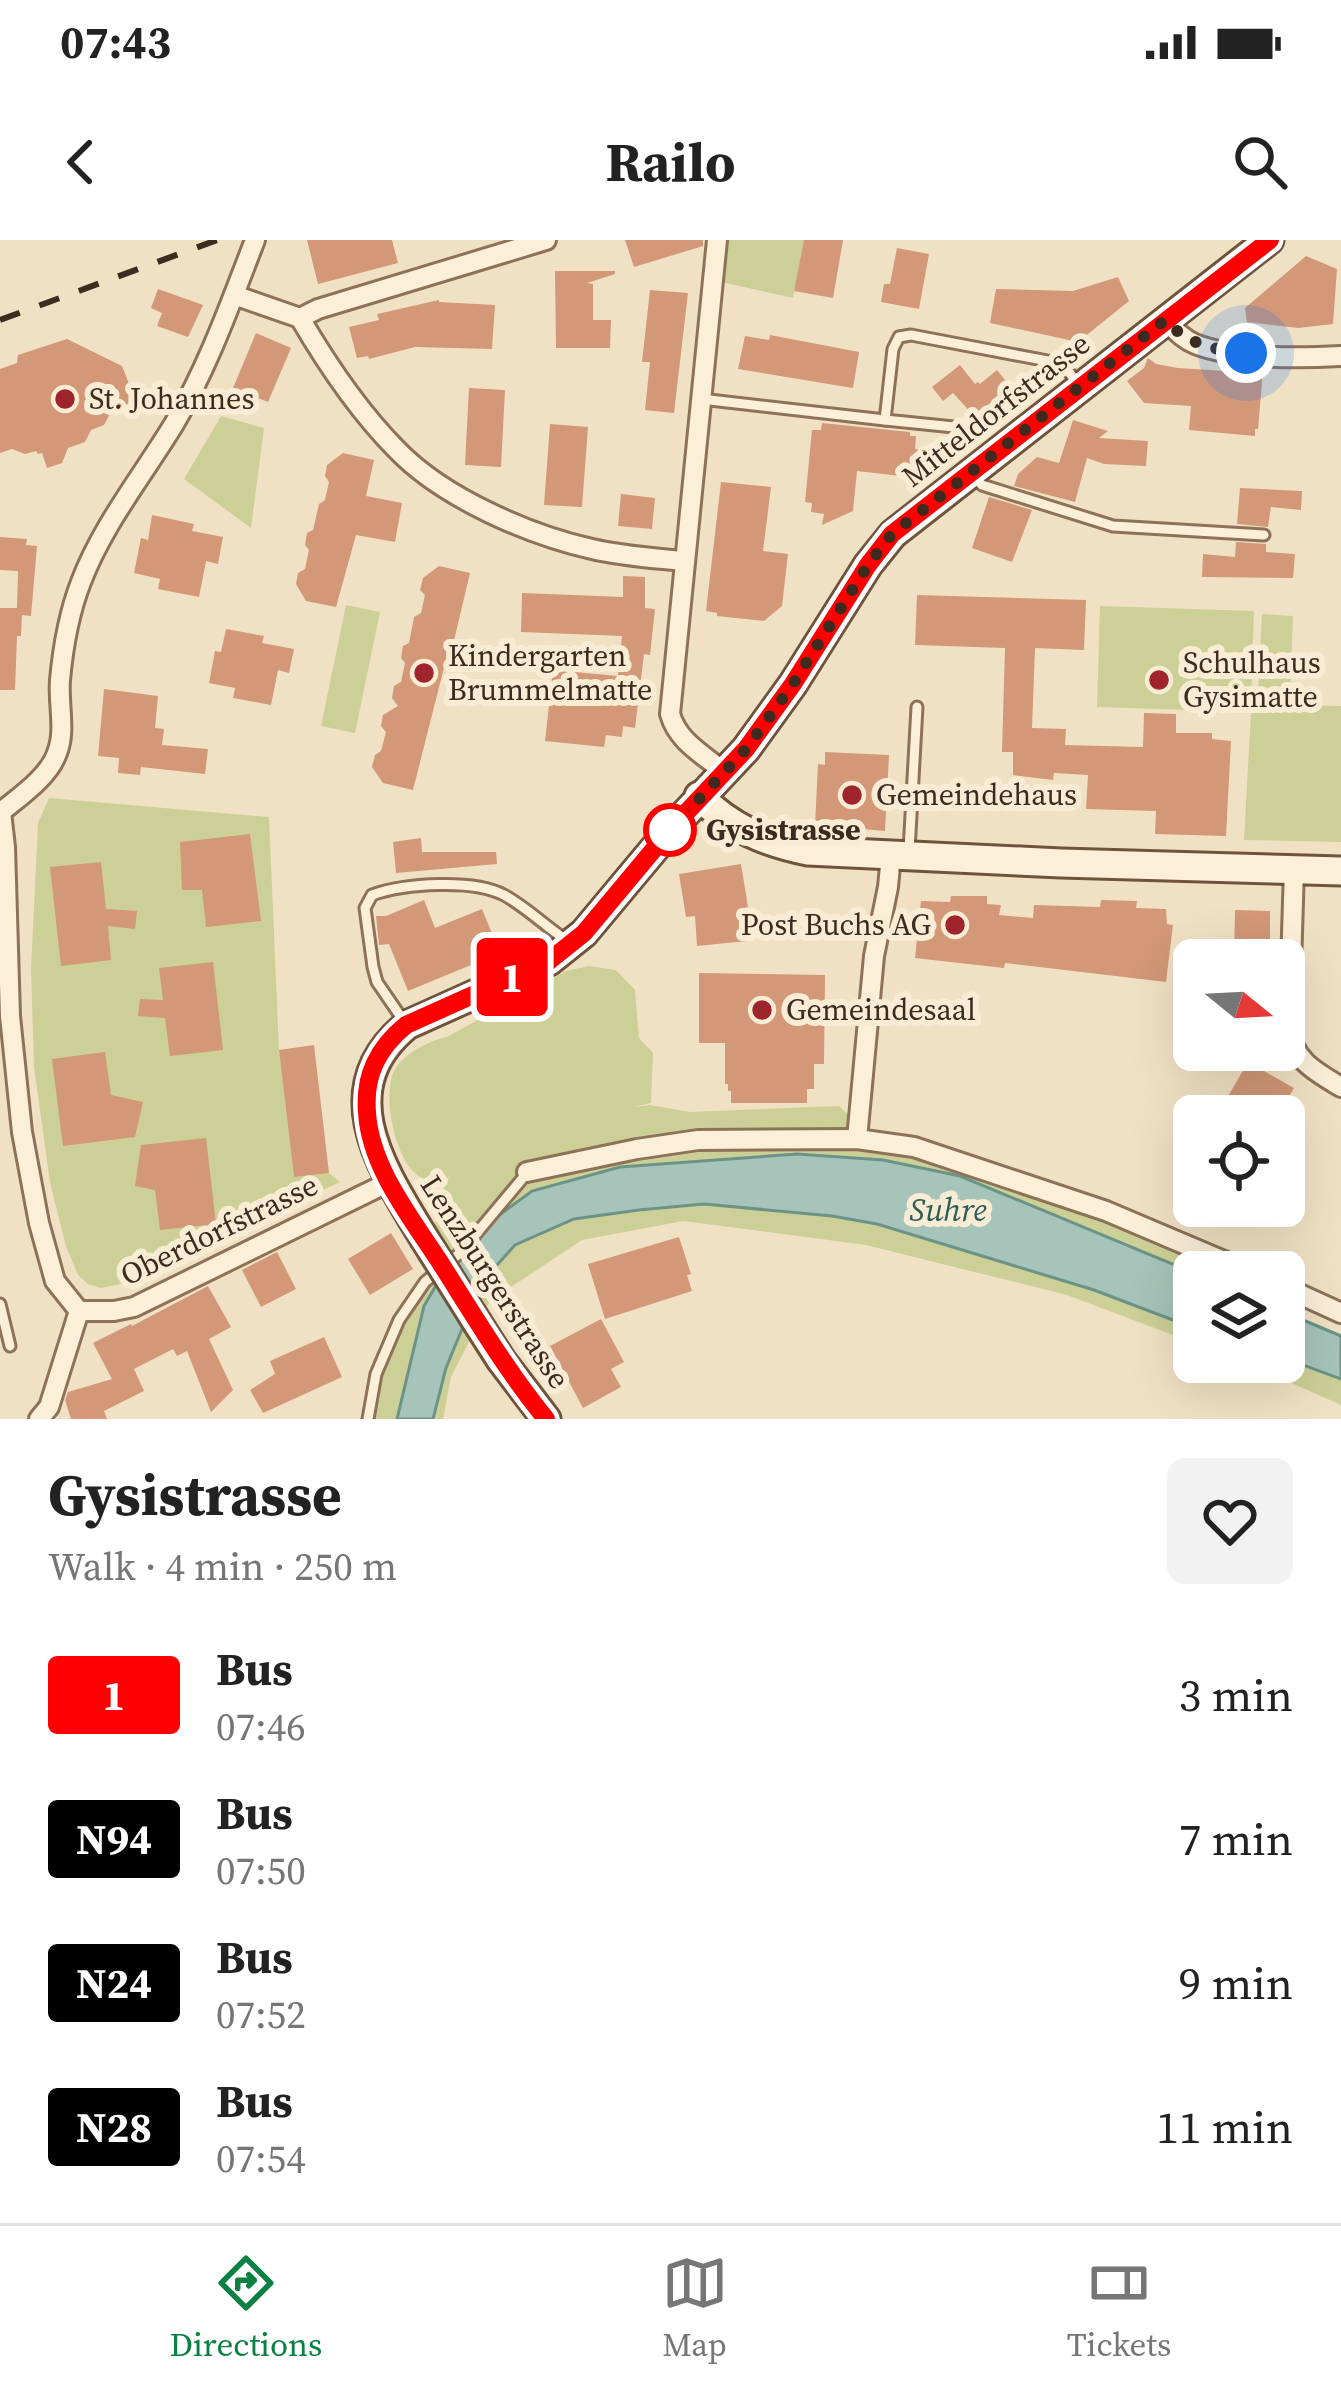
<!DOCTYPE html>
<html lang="en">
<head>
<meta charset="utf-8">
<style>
  :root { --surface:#fff; --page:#f2f2f2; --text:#222; --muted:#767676; --line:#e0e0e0; --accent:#0b8043 }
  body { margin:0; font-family:"Source Serif 4",serif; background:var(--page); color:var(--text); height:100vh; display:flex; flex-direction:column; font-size:45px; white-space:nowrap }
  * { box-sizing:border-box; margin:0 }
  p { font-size:39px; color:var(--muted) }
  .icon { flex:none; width:66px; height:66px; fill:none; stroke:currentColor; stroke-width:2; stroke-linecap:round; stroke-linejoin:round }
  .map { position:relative; height:1179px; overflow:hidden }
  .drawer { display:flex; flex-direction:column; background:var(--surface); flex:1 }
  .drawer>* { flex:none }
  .badge { padding:0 24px; border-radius:9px; font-size:42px; line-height:78px }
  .needle { width:78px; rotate:108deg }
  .controls { position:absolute; left:1173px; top:699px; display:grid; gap:24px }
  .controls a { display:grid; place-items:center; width:132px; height:132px; border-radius:18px; background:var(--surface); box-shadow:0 12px 48px #0002; font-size:60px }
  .you { position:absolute; width:60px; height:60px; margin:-30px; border:9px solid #fff; border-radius:50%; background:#1a73e8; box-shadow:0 0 0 18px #1a73e833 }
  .map>.badge { position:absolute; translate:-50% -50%; box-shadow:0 0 0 6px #fff }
  .round { display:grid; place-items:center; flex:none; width:126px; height:126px; border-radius:18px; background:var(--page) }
  .head { display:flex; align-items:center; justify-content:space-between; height:204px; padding:0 48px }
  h1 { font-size:57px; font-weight:700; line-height:90px }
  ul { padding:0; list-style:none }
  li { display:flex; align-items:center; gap:36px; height:144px; padding:0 48px }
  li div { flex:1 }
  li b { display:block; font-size:45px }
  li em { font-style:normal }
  li .badge { min-width:132px; font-weight:700; text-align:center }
  .status { display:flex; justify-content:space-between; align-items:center; height:84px; padding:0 60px; background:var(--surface); direction:ltr }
  .status svg { height:33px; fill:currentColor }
  header { display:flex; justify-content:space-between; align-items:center; height:156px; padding:0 48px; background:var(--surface); font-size:54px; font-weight:700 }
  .tabs { display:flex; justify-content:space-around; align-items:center; height:168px; border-top:3px solid var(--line); background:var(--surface); font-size:33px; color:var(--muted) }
  .tabs a { display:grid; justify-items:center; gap:6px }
  .tabs .on { color:var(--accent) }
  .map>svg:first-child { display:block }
  .green { fill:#ccd096 }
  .water { fill:#a6c4b9; stroke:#6c9387; stroke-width:3 }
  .building { fill:#d29877 }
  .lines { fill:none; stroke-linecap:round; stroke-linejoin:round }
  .lane-casing { stroke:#8d7259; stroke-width:15 }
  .street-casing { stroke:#8d7259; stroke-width:24 }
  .secondary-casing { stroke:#6f533c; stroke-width:33 }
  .lane { stroke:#fbefd8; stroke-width:9 }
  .street { stroke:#fbefd8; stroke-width:18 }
  .secondary { stroke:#fbefd8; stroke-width:27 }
  .rail { stroke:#3c2b1e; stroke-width:6; stroke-dasharray:21 21; stroke-linecap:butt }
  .secondary-bridge-casing { stroke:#6f533c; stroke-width:33; stroke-linecap:butt }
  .secondary-bridge { stroke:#fbefd8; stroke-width:27 }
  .line-casing { stroke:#fff; stroke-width:27 }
  .line { stroke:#f00; stroke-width:18 }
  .walk { stroke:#3c2b1e; stroke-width:12; stroke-dasharray:0 21.6 }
  .poi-dot { fill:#a0242c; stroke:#f8ecd4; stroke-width:4.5 }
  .stop-dot { fill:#fff; stroke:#f00; stroke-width:6 }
  .labels { text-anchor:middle; stroke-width:12; stroke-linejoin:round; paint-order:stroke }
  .poi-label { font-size:30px; fill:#3c2b1e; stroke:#f8ecd4; text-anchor:start }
  .street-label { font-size:30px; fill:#3c2b1e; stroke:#f8ecd4 }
  .stop-label { font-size:30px; font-weight:bold; fill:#3c2b1e; stroke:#f8ecd4; text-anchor:start }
  .water-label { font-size:33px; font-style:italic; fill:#2c5d57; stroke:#f8ecd4 }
</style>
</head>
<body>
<div class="status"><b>07:43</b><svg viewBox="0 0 49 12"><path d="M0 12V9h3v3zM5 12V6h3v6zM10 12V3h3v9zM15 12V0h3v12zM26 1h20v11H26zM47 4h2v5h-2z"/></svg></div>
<header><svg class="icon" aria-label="back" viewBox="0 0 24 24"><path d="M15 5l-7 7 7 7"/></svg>Railo<svg class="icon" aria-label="search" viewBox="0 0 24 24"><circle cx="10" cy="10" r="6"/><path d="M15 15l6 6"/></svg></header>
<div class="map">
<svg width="1341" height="1179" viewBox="0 0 1341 1179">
  <rect width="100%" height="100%" fill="#f1e1c4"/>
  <!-- green -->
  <g class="green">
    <path d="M 726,0 L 804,0 L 793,58 L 721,42 Z"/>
    <path d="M 221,176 L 264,188 L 251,288 L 184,239 Z"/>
    <path d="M 346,365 L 380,372 L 355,493 L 321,486 Z"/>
    <path d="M 1100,366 L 1254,371 L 1251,464 L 1341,466 L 1341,602 L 1244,600 L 1251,472 L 1097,467 Z"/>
    <path d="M 1262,374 L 1293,376 L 1290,456 L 1258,454 Z"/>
    <path d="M 49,558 L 269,577 L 279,810 L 294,936 L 329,933 L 340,942 L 126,1043 L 101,1048 L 88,1044 L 78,1035 L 66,1006 L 50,942 L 34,827 L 31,728 L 38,583 Z"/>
    <path d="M 589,726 L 616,730 L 635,750 L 639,798 L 653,813 L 651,863 L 634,867 L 650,865 L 690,872 L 839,866 L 877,902 L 1062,964 L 1224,1032 L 1194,1033 L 960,936 L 883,920 L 797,914 L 620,927 L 424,1066 L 397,1179 L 372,1179 L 385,1119 L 419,1057 L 439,966 L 445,944 L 451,935 L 442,944 C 433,942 422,940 415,933 C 395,916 383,859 393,833 C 402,814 428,801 447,797 L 566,731 Z"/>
    <path d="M 705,964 L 832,976 L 877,984 L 1094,1050 L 1194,1088 L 1194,1103 L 1067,1055 L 866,1005 L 683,981 L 582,1000 L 490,1061 L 451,1137 L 443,1179 L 433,1179 L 446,1128 L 481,1043 L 515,1005 L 574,979 Z"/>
    <path d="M 1284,1118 L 1341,1139 L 1341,1165 L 1244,1122 L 1284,1122 Z"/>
  </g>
  <!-- water -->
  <g class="water">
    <path d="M 797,914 L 883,920 L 960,936 L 1194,1033 L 1194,1088 L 1094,1050 L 877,984 L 832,976 L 704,964 L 639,970 L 574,979 L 515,1005 L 481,1043 L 446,1128 L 433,1179 L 397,1179 L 424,1066 L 460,1004 L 532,951 L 620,927 Z"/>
    <path d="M 1284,1072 L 1341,1096 L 1341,1139 L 1284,1118 Z"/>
  </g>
  <!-- building -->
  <g class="building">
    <path d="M 307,0 L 392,0 L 398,23 L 318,44 Z"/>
    <path d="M 625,0 L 703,0 L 703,6 L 634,27 Z"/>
    <path d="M 804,0 L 843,0 L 833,58 L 794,51 Z"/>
    <path d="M 897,8 L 929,14 L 919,69 L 881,62 L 884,44 L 890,44 Z"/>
    <path d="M 1306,16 L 1337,29 L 1333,84 L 1298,88 L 1247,82 L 1245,68 Z"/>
    <path d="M 555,31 L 615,31 L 615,34 L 587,43 L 593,44 L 593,80 L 611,80 L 610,108 L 556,108 Z"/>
    <path d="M 1118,37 L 1129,61 L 1078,102 L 990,83 L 996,49 L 1073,51 Z"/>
    <path d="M 158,49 L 203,65 L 188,97 L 157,86 L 162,73 L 151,68 Z"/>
    <path d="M 650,50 L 688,53 L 674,173 L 645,170 L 650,122 L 642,122 Z"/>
    <path d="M 439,60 L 439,62 L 495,65 L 492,109 L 415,107 L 369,119 L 368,116 L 357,118 L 349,87 L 379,80 L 377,74 Z"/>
    <path d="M 256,93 L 291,108 L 268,162 L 233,148 Z"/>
    <path d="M 770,95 L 859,112 L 853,148 L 738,129 L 745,96 L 769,100 Z"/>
    <path d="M 67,99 L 122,126 L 133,154 L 128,164 L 112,170 L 104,185 L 91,190 L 85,202 L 68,208 L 62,223 L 47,228 L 42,213 L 38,214 L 36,211 L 25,214 L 12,209 L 0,213 L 0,129 L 17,123 L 18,115 Z"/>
    <path d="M 1148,118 L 1156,124 L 1178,128 L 1225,131 L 1225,127 L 1263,131 L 1258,189 L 1255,189 L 1255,196 L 1189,190 L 1191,166 L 1144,163 L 1127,141 L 1144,128 Z"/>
    <path d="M 960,125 L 975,144 L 978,142 L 980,144 L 997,130 L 1021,160 L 986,189 L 953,153 L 943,161 L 932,147 Z"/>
    <path d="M 469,148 L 505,150 L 501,227 L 465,225 Z"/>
    <path d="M 1073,180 L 1108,191 L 1099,198 L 1148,201 L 1146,226 L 1104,224 L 1087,218 L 1075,262 L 1014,246 L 1018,234 L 1037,217 L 1059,223 Z"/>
    <path d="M 822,183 L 910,192 L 910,196 L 916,196 L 915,209 L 926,210 L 912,227 L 910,237 L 857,231 L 853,271 L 822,285 L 824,274 L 811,272 L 812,263 L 805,262 L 812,190 L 821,190 Z"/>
    <path d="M 550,184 L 588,187 L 582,267 L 544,265 Z"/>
    <path d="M 343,213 L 374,220 L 366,256 L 402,263 L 395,302 L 356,295 L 336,367 L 306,361 L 296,344 L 298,333 L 305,329 L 309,310 L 305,305 L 307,293 L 313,290 L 319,264 L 325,260 L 329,242 L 325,236 L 327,225 Z"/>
    <path d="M 721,242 L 771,247 L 763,311 L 788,314 L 782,366 L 764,381 L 717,376 L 717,373 L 706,371 Z"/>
    <path d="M 1240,248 L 1302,251 L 1301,270 L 1271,267 L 1268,287 L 1237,284 Z"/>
    <path d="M 621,254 L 655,258 L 652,289 L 618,286 Z"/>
    <path d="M 989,257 L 1032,270 L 1012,322 L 972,308 Z"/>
    <path d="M 152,275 L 194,284 L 192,291 L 223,297 L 218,324 L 206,321 L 199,357 L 158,349 L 160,339 L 134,333 L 141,298 L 148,300 Z"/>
    <path d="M 0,297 L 27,299 L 26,305 L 37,306 L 31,376 L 22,375 L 21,396 L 17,396 L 15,450 L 0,450 L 0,368 L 17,368 L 18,331 L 0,330 Z"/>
    <path d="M 1236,302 L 1266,304 L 1266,312 L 1295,314 L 1293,338 L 1202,337 L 1203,314 L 1235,317 Z"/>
    <path d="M 439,326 L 470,333 L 452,409 L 449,408 L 413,550 L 383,543 L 372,527 L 375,515 L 381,511 L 386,492 L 381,486 L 383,475 L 398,466 L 392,458 L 394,446 L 401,442 L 405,423 L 401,418 L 403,406 L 409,403 L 414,377 L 421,373 L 425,355 L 420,350 L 423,338 Z"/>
    <path d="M 623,336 L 645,337 L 645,368 L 655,369 L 650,415 L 644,414 L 635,488 L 623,486 L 622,497 L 606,495 L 604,507 L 545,501 L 553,430 L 618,436 L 622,396 L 521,392 L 522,353 L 623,357 Z"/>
    <path d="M 917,355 L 1086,360 L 1084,410 L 1035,408 L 1032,488 L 1066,489 L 1065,505 L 1143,507 L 1144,473 L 1176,474 L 1176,493 L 1212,493 L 1212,499 L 1231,501 L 1226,596 L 1155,594 L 1156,571 L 1086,569 L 1088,535 L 1054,533 L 1053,540 L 1013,535 L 1013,512 L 1002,512 L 1005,408 L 915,405 Z"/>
    <path d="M 226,389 L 264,396 L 262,403 L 294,409 L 289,433 L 278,430 L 271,465 L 233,458 L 235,448 L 209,443 L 215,411 L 221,412 Z"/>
    <path d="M 104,449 L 158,456 L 155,488 L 164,489 L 162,505 L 208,509 L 205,534 L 141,527 L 140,535 L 118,533 L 119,518 L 98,516 Z"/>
    <path d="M 825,512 L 889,515 L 885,591 L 815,585 L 818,524 L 825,525 Z"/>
    <path d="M 250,594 L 261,681 L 206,687 L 202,650 L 182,650 L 180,602 Z"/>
    <path d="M 421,598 L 422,612 L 496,612 L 497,624 L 396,633 L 393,602 Z"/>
    <path d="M 101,622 L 106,669 L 137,671 L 135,689 L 108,686 L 111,720 L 61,726 L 50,627 Z"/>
    <path d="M 741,624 L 748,667 L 744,668 L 747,701 L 697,706 L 695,676 L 686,677 L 679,634 Z"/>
    <path d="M 951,656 L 987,656 L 987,664 L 1001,665 L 999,675 L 1033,678 L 1034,665 L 1100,667 L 1101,660 L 1137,661 L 1136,668 L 1166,669 L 1167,684 L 1173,685 L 1166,742 L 1005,723 L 1004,728 L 915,718 L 921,661 L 950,662 Z"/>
    <path d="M 424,660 L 435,688 L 482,669 L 500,713 L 408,751 L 389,704 L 379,705 L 376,676 L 386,676 Z"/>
    <path d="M 1235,670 L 1270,671 L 1270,706 L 1267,706 L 1266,720 L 1234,720 Z"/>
    <path d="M 213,722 L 223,810 L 170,816 L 165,778 L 138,776 L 140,759 L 163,760 L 159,728 Z"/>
    <path d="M 699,733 L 825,735 L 824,824 L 814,824 L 814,849 L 807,849 L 807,863 L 731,863 L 731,851 L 728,851 L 728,844 L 725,844 L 725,803 L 699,803 Z"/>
    <path d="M 314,805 L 329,933 L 294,937 L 279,810 Z"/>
    <path d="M 105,812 L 111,855 L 143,862 L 135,897 L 63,906 L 52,819 Z"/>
    <path d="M 1248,822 L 1294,848 L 1278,876 L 1230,876 L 1220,870 Z"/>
    <path d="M 206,898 L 216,984 L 160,990 L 155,950 L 135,946 L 141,905 Z"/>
    <path d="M 391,993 L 413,1029 L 370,1055 L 348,1019 Z"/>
    <path d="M 679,997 L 691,1034 L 687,1035 L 692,1051 L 605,1079 L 588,1024 Z"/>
    <path d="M 277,1012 L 296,1049 L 261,1067 L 242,1030 Z"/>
    <path d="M 208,1046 L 231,1087 L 209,1099 L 233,1150 L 211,1172 L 187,1111 L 177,1116 L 173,1109 L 134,1129 L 144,1151 L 104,1171 L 107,1179 L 71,1179 L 65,1160 L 68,1152 L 112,1139 L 93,1103 L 131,1084 L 132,1086 Z"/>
    <path d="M 601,1079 L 624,1122 L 611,1129 L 621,1147 L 583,1168 L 550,1106 Z"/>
    <path d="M 324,1097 L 342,1137 L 263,1173 L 250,1150 L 275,1134 L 270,1121 Z"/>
  </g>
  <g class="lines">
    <!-- lane casing -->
    <g class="lane-casing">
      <g id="lane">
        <path d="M 701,159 L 885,180 L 893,109 L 899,97 L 911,95 L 1053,122 L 1069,132 L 1079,146"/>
        <path d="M 885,180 L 954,187"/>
        <path d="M 973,236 L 982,245 L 1113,286 L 1264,295"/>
        <path d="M 909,611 L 917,467"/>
        <path d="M 403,780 L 377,742 L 373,727 L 365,668 L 372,655 C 405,643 474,639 504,655 C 524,666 541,682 559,695 L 566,703"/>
        <path d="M 0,1064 L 10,1106"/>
        <path d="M 368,1179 L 376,1134 L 399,1080 L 425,1042 L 460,1013 L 527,933"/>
      </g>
    </g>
    <!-- street casing -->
    <g class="street-casing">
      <g id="street">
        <path d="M 717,0 L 670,474 C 678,502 703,514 724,532"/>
        <path d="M 234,55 L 300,78 L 318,69 L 546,0"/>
        <path d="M 300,78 C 328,126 359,172 398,211 C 444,258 529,295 592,309 C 621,316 653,318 683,321"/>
        <path d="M 1165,80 C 1174,90 1183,99 1195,104 C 1232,119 1301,118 1341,116"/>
        <path d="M 1,572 L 5,607 L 10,776 L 22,892 L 39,983 L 55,1041 L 79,1071 L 114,1071 L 134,1067 L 389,942"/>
        <path d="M 1,572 C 19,557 49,537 57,513 C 66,491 58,464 60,440 C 63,407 69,373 81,342 C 102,286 143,235 174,184 C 208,127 231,62 255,0"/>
        <path d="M 1294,629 L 1289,790 C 1294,821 1316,832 1341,847"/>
        <path d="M 857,899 L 874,716 L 888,647 L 891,615"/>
        <path d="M 527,932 L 637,909 L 698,900 L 857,899 L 914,907 L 1106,971 L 1250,1032"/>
        <path d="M 1284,1047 L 1341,1073"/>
        <path d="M 39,1179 L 49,1167 L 79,1071"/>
      </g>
    </g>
    <!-- secondary casing -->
    <g class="secondary-casing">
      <g id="secondary">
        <path d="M 699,556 C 731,588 764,602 808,611 L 1061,623 L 1341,631"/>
        <path d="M 424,998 C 383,930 328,850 407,785 L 549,721 L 584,693 L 670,590 L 746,509 L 793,444 L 868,325 L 893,294 L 1269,0"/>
        <path d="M 478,1084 L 501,1120 L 546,1179"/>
      </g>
    </g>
    <!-- lane -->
    <use href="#lane" class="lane"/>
    <!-- street -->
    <use href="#street" class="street"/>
    <!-- secondary -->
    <use href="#secondary" class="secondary"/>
    <!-- rail -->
    <path class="rail" d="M 0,80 L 217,0"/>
    <!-- secondary-bridge casing -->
    <g class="secondary-bridge-casing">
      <path id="secondary-bridge" d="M 424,998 L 478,1084"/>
    </g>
    <!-- secondary-bridge -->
    <use href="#secondary-bridge" class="secondary-bridge"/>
  </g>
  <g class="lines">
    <!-- line casing -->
    <g class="line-casing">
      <path id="line" d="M 546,1179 C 507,1131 476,1079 443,1027 C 414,981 370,929 367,872 C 364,835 378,808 406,785 L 549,721 L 584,693 L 670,590 L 746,509 L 793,444 L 868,325 L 892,294 L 1270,0"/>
    </g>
    <!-- line -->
    <use href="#line" class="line"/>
    <!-- walk -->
    <path class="walk" d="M 670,590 L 746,509 L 793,444 L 868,325 L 892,294 L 1165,80 C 1189,105 1212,109 1246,113"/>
  </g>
  <!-- markers -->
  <g class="poi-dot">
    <circle cx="65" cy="159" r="12"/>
    <circle cx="424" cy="433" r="12"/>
    <circle cx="1159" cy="440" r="12"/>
    <circle cx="852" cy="555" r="12"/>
    <circle cx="955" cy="685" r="12"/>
    <circle cx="762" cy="770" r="12"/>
  </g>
  <circle class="stop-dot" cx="670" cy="590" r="24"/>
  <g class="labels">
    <!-- poi labels -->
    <g class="poi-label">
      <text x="89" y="169">St. Johannes</text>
      <text x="448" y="426">Kindergarten<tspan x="448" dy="34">Brummelmatte</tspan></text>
      <text x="1183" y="433">Schulhaus<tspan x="1183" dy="34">Gysimatte</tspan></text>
      <text x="876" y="565">Gemeindehaus</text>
      <text x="931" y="695" text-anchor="end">Post Buchs AG</text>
      <text x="786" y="780">Gemeindesaal</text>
    </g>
    <!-- street labels -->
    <g class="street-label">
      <text transform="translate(996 170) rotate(-38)" y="10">Mitteldorfstrasse</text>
      <text transform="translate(219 990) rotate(-26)" y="10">Oberdorfstrasse</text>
      <text transform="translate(495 1042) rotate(57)" y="10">Lenzburgerstrasse</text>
    </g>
    <!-- stop labels -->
    <g class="stop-label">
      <text x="706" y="600">Gysistrasse</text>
    </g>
    <!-- water labels -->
    <g class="water-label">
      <text x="948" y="981">Suhre</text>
    </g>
  </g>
</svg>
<div class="controls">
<a><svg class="needle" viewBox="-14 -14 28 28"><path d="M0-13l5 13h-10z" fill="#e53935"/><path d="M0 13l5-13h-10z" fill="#767676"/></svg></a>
<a><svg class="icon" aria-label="locate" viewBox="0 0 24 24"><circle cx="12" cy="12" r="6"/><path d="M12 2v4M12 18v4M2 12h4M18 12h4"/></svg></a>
<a><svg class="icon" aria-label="layers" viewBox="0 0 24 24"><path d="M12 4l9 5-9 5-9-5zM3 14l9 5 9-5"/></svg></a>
</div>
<div class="you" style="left:1246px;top:113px"></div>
<b class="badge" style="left:512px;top:737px;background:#f00;color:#fff">1</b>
</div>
<section class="drawer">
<div class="head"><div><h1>Gysistrasse</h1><p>Walk · 4 min · 250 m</p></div><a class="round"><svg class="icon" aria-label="heart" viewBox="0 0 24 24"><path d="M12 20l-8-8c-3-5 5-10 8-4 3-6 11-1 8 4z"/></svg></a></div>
<ul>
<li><span class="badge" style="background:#f00;color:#fff">1</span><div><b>Bus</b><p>07:46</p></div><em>3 min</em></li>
<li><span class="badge" style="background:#000;color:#fff">N94</span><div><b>Bus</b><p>07:50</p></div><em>7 min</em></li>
<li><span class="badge" style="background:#000;color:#fff">N24</span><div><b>Bus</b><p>07:52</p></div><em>9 min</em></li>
<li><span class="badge" style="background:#000;color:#fff">N28</span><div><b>Bus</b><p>07:54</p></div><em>11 min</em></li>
</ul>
</section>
<nav class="tabs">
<a class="on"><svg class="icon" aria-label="directions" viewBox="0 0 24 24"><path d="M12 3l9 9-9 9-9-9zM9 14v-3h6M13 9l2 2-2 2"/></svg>Directions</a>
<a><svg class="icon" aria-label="map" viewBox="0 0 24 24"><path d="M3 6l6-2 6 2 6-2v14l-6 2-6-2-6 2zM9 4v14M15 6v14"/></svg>Map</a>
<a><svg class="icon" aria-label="tickets" viewBox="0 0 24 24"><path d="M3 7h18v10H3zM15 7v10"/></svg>Tickets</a>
</nav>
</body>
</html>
